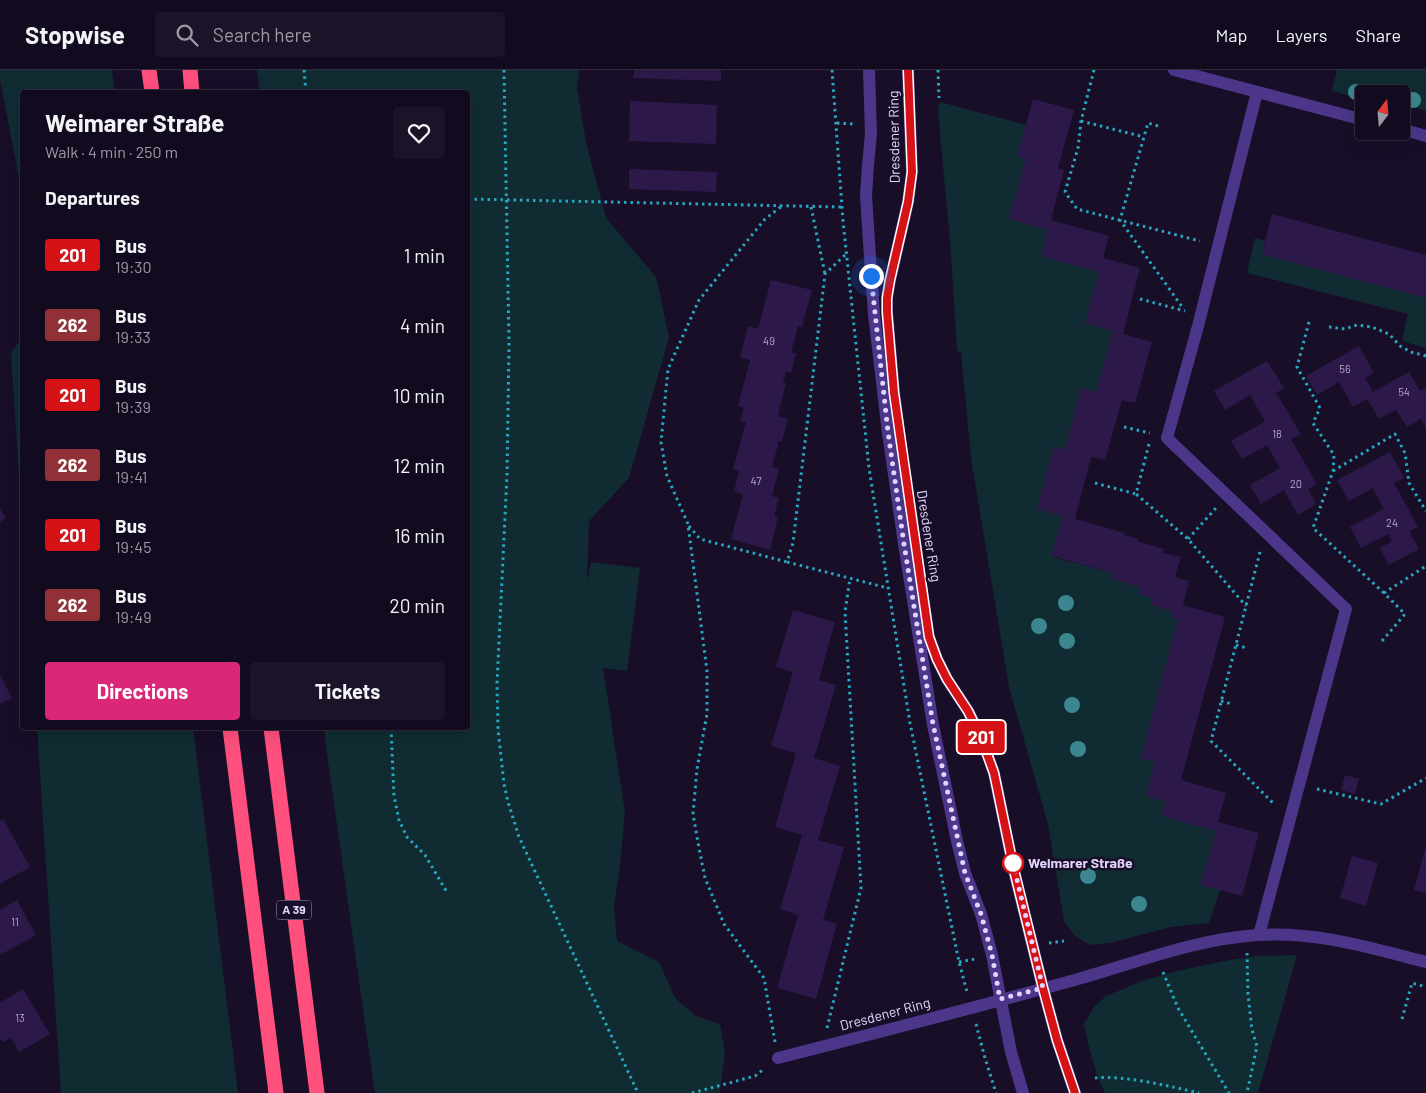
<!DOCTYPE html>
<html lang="en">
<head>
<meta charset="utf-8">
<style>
  :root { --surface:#120a1e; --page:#1b1327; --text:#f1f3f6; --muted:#9c9aa4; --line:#312b3c; --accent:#db2777 }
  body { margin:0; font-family:Barlow,sans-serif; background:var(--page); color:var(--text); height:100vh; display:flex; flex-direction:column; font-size:19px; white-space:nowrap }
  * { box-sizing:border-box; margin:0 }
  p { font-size:16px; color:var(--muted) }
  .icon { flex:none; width:28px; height:28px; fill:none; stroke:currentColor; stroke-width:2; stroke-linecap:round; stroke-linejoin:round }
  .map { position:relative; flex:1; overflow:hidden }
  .drawer { position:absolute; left:20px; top:20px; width:450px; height:640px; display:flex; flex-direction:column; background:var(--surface); border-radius:5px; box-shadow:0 5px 20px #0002,0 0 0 1px var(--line) }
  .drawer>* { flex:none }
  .badge { padding:0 10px; border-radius:4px; font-size:18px; line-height:32px }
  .needle { width:32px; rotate:16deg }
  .controls { position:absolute; left:1355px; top:15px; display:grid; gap:10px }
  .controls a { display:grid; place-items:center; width:55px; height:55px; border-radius:5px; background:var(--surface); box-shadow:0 5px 20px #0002,0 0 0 1px var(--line); font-size:25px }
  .you { position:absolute; width:25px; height:25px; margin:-12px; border:4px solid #fff; border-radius:50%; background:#1a73e8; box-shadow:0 0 0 8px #1a73e833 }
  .map>.badge { position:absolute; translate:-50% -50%; box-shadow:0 0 0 2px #fff }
  h2 { padding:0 25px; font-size:19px; line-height:45px }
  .round { display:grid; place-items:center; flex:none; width:52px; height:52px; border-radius:5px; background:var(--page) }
  .head { display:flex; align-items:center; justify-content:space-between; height:85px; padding:0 25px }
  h1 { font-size:24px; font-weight:700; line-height:38px }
  .cta { display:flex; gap:10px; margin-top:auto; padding:10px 25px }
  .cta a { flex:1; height:58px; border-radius:5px; background:var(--accent); color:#fff; font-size:20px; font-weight:700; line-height:58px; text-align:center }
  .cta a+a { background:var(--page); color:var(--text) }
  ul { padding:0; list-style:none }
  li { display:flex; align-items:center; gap:15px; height:70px; padding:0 25px }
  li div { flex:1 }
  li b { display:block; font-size:19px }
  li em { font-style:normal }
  li .badge { min-width:55px; font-weight:700; text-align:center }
  header { display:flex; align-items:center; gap:30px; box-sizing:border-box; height:70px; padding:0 25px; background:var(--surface); border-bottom:1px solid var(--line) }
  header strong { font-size:24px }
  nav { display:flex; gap:28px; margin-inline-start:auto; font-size:18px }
  .search { width:350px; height:45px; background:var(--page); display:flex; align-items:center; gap:12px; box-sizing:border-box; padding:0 18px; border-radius:5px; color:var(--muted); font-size:19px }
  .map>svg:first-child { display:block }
  .green { fill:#102c32 }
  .building { fill:#2d184a }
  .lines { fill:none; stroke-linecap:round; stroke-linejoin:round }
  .path { stroke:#27a8c1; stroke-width:3; stroke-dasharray:2.5 4; stroke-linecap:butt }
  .minor { stroke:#4b368a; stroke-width:12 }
  .highway { stroke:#ff507d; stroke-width:15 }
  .tree { fill:#3b868f }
  .line-casing { stroke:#fff; stroke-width:11 }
  .line { stroke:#d51317; stroke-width:8 }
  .walk { stroke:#e3d5ff; stroke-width:5; stroke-dasharray:0 9 }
  .stop-dot { fill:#fff; stroke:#d51317; stroke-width:2.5 }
  .labels { text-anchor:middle; stroke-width:5; stroke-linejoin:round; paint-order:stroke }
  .number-label { font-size:11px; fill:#b6a6d2 }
  .shield { fill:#180e28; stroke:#a699be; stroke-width:1 }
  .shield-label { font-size:12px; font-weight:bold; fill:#e3d5ff }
  .street-label { font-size:14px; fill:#e3d5ff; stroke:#180e28 }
  .stop-label { font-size:14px; font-weight:bold; fill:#e3d5ff; stroke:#180e28; text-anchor:start }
</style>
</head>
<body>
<header>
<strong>Stopwise</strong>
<div class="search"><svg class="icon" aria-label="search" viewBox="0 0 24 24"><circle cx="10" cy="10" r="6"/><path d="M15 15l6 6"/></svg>Search here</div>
<nav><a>Map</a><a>Layers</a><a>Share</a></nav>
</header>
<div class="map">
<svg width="1426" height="1023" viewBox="0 0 1426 1023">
  <rect width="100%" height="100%" fill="#180e28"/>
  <!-- green -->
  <g class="green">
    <path d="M 0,0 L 112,0 L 115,22 L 22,22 L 22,123 L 0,10 Z"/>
    <path d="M 257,0 L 579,0 L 577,18 L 587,77 L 606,148 L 656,207 L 669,267 L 629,408 L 589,451 L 587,513 L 591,492 L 640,498 L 627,601 L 603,598 L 625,743 L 619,804 L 614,836 L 617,871 L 659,892 L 675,928 L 696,946 L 720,954 L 725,983 L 720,1023 L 375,1023 L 325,670 L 325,658 L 468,658 L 468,22 L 260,22 Z"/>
    <path d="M 1337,0 L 1426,0 L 1426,41 L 1401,33 L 1401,24 L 1364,24 L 1364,28 L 1354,27 L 1332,21 Z"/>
    <path d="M 940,32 L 1026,55 L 1018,87 L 1026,89 L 1009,149 L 1048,160 L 1041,186 L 1099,202 L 1113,261 L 1096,322 L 1081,319 L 1065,380 L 1054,377 L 1037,439 L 1063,446 L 1052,487 L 1114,503 L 1112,509 L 1140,517 L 1153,528 L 1151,535 L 1172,541 L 1171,547 L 1178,549 L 1141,688 L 1155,692 L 1146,726 L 1166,732 L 1162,746 L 1216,761 L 1201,815 L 1220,820 L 1209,853 L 1171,857 L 1110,873 L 1090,875 L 1074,865 L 1064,851 L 1048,754 L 1009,617 L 971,388 L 961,282 L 957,281 L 950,170 L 939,52 L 938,39 Z"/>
    <path d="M 1255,168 L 1265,171 L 1262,184 L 1426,228 L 1426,278 L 1402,271 L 1408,244 L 1247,203 Z"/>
    <path d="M 22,268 L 22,451 L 11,283 Z"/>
    <path d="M 37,658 L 193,658 L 238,1023 L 61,1023 Z"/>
    <path d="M 1297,885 L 1258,1023 L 1105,1023 L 1098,1008 L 1088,973 L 1084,954 L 1094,937 L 1106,926 L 1145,910 L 1177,901 L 1225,891 L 1256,886 Z"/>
  </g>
  <!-- building -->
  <g class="building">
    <path d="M 634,0 L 721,0 L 721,11 L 633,8 Z"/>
    <path d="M 1033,29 L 1074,40 L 1058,98 L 1064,100 L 1051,150 L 1109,166 L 1103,188 L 1140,198 L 1123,264 L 1152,272 L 1135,333 L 1122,330 L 1105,390 L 1091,387 L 1075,449 L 1125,463 L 1124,465 L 1138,469 L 1137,471 L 1164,479 L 1163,483 L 1181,487 L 1175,507 L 1189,511 L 1183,535 L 1225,547 L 1181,710 L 1226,723 L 1218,752 L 1259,763 L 1242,826 L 1201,815 L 1216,761 L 1162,746 L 1166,732 L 1146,726 L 1155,692 L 1141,688 L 1178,549 L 1170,547 L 1172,541 L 1151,535 L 1153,528 L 1138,524 L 1140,517 L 1112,509 L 1114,503 L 1051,486 L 1063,446 L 1037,439 L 1054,376 L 1065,380 L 1081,318 L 1096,322 L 1113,261 L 1085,253 L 1099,202 L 1041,186 L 1048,160 L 1009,149 L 1026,89 L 1017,87 Z"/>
    <path d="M 630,31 L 717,35 L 716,74 L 629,71 Z"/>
    <path d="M 629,99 L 717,102 L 716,122 L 629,119 Z"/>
    <path d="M 1272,144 L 1426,185 L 1426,228 L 1262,184 Z"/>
    <path d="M 771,210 L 812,220 L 802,257 L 798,256 L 791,283 L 796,283 L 791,303 L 786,301 L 783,312 L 786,313 L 778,346 L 788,349 L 782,371 L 779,371 L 772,397 L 779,399 L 772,426 L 779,428 L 774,446 L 778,447 L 770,480 L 731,469 L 743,424 L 734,421 L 739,401 L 733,399 L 746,352 L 740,351 L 744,337 L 738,336 L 750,290 L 740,288 L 748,256 L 758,259 Z"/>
    <path d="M 1359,276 L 1374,303 L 1365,308 L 1373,322 L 1409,302 L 1420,321 L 1426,318 L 1426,358 L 1421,349 L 1407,357 L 1396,340 L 1379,349 L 1367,329 L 1353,337 L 1339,312 L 1317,325 L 1306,306 Z"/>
    <path d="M 1267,291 L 1284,318 L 1276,323 L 1301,364 L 1291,369 L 1317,414 L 1308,419 L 1316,434 L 1298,445 L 1284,420 L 1261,434 L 1250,415 L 1280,398 L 1267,375 L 1242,389 L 1231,371 L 1265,351 L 1250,325 L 1225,340 L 1214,321 Z"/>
    <path d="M 1390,382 L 1404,408 L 1394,413 L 1418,457 L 1409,461 L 1419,479 L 1389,495 L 1380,478 L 1392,471 L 1388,464 L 1361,478 L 1350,457 L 1384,439 L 1373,418 L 1349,431 L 1337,410 Z"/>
    <path d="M 0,438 L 6,448 L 0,452 Z"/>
    <path d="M 793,540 L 835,552 L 819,610 L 836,615 L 814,688 L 840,696 L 818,770 L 844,777 L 823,850 L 837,854 L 816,929 L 777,918 L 798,845 L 780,839 L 802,765 L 775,757 L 796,683 L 771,676 L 793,602 L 776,597 Z"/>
    <path d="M 0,605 L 12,628 L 0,634 Z"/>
    <path d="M 1345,705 L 1359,709 L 1355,724 L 1341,720 Z"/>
    <path d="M 3,749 L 30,797 L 0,814 L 0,751 Z"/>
    <path d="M 1425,779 L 1426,779 L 1426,823 L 1414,820 Z"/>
    <path d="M 1352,786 L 1378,793 L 1366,836 L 1340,828 Z"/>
    <path d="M 17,830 L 36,865 L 0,885 L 0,840 Z"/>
    <path d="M 23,919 L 50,964 L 19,982 L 11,968 L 3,972 L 0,968 L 0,933 Z"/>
  </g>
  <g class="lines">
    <!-- path -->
    <g class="path">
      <path d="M 304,0 L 306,22"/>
      <path d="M 504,0 L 509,273 L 507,405 L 497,613 L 498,659 L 504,714 L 508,732 L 519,767 L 638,1023"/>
      <path d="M 832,0 L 843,151 L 869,398 L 910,653 L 959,892 L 967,922"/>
      <path d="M 938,0 L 939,28"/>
      <path d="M 1094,0 L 1081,51 L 1078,78 L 1065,122 L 1077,139 L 1200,171"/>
      <path d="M 1081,51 L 1144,67"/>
      <path d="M 837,53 L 853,54"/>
      <path d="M 1158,56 L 1148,53 L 1120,150 L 1183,238"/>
      <path d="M 468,129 L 842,137"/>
      <path d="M 811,137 L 825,204"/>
      <path d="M 845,185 L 825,204 L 793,473 L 787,492 L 888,518"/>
      <path d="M 1140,229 L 1185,241"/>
      <path d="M 1309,252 L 1297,297 L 1320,338 L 1313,353 L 1334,385 L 1333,401 L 1313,458 L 1384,523"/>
      <path d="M 1329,257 L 1345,259 L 1357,255 L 1372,257 L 1389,264 L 1400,276 L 1411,282 L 1426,286"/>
      <path d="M 1124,357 L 1150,363"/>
      <path d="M 1149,374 L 1136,424 L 1188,469 L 1246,536"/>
      <path d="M 1333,401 L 1395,364 L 1405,383 L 1409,413 L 1426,441"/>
      <path d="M 1095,413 L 1136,424"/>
      <path d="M 689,456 L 700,469 L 787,492"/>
      <path d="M 1188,469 L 1216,438"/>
      <path d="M 1260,482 L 1211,671 L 1275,735"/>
      <path d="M 1382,571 L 1405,544 L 1384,523 L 1426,496"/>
      <path d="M 1236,575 L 1247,578"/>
      <path d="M 1221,631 L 1232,634"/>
      <path d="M 391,658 L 394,726 L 399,750 L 407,767 L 425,785 L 448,824"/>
      <path d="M 1317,719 L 1381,734 L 1426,708"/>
      <path d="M 1049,873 L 1064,871"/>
      <path d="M 1247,883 L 1248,924 L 1252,960 L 1257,976 L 1247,1023"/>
      <path d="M 959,892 L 975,889"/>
      <path d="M 1163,902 L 1178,938 L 1229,1023"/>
      <path d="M 1402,949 L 1412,913 L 1426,917"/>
      <path d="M 976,954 L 985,988 L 996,1023"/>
      <path d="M 827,958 L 861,818 L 845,542 L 850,508"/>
      <path d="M 775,972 L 764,908 L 724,854 L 705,808 L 699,778 L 693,744 L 697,699 L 707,644 L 707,601 L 688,454 L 667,406 L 661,372 L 668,299 L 699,230 L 765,149 L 782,136"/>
      <path d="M 1095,1008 C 1124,1005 1169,1016 1199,1023"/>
      <path d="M 692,1023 L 755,1006 L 764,999"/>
    </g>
    <!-- minor -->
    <g class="minor">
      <path d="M 869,0 L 871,64 L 868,95 L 866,125 L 870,187 L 874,244 L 888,363 L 904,474 L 933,655 L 957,771 L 965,803 L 981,844 L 992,885 L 1011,982 L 1023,1023"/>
      <path d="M 908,0 L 912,102 L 908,132 L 890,210 L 887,227 L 887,242 L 894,323 L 906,416 L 929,567 L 937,589 L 947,609 L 968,641 L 982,669 L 994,703 L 1014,801 L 1043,918 L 1057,970 L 1075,1023"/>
      <path d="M 1174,0 L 1364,50"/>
      <path d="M 1257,22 L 1198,256 L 1167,368 L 1346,539 L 1259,865"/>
      <path d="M 1401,59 L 1426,66"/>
      <path d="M 778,988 C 876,963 974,938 1071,911 C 1133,894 1194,869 1258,865 C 1316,861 1371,878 1426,892"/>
    </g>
    <!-- highway -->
    <g class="highway">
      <path d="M 149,0 L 152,22"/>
      <path d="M 190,0 L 192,22"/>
      <path d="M 230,658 L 276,1023"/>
      <path d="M 271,658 L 317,1023"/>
    </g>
  </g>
  <!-- trees -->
  <g class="tree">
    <circle cx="1356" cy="22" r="8"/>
    <circle cx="1413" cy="30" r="8"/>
    <circle cx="1066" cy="533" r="8"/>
    <circle cx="1039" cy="556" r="8"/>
    <circle cx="1067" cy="571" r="8"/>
    <circle cx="1072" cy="635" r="8"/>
    <circle cx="1078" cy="679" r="8"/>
    <circle cx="1088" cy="806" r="8"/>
    <circle cx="1139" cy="834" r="8"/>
  </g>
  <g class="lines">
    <!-- line casing -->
    <g class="line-casing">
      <path id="line" d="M 908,0 L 912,102 L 908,132 L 890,210 L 887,228 L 887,242 L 894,323 L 902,379 L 929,567 L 937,589 L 947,609 L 968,641 L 982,670 L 994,703 L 1014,800 L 1043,918 L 1057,970 L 1075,1023"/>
    </g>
    <!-- line -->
    <use href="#line" class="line"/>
    <!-- walk -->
    <path class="walk" d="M 871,206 L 888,362 L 904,474 L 933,654 L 965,803 L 981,844 L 992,885 L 1000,929 L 1043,918 L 1013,793"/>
  </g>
  <!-- markers -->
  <circle class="stop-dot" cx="1013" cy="793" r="10"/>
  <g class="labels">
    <!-- number labels -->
    <g class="number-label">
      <text x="769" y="275">49</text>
      <text x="1345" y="303">56</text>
      <text x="1404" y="326">54</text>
      <text x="1277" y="368">18</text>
      <text x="756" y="415">47</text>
      <text x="1296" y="418">20</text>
      <text x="1392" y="457">24</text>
      <text x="15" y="856">11</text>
      <text x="20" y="952">13</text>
    </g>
    <!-- shield labels -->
    <rect class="shield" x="276.5" y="830.5" width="35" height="19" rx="4"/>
    <g class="shield-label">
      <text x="294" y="844">A 39</text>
    </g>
    <!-- street labels -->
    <g class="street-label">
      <text transform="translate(894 67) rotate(-91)" y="5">Dresdener Ring</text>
      <text transform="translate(929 466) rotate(81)" y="5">Dresdener Ring</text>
      <text transform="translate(885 944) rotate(-15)" y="5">Dresdener Ring</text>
    </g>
    <!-- stop labels -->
    <g class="stop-label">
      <text x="1028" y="798">Weimarer Straße</text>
    </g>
  </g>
</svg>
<div class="controls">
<a><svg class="needle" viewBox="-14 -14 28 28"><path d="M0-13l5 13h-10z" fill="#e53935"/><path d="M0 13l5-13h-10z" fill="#9c9aa4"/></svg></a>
</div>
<div class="you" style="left:871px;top:206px"></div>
<b class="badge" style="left:981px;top:667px;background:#d51317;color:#fff">201</b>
<section class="drawer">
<div class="head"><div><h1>Weimarer Straße</h1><p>Walk · 4 min · 250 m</p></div><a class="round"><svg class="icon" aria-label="heart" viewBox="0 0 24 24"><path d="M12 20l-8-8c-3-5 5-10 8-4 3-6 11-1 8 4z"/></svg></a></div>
<h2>Departures</h2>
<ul>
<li><span class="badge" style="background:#d51317;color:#fff">201</span><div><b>Bus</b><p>19:30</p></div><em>1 min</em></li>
<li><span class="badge" style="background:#923037;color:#fff">262</span><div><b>Bus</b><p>19:33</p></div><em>4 min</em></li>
<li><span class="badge" style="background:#d51317;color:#fff">201</span><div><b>Bus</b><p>19:39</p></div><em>10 min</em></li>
<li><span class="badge" style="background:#923037;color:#fff">262</span><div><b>Bus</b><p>19:41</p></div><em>12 min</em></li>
<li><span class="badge" style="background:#d51317;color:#fff">201</span><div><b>Bus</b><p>19:45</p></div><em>16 min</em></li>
<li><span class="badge" style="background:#923037;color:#fff">262</span><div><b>Bus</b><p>19:49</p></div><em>20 min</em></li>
</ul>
<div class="cta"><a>Directions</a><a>Tickets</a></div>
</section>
</div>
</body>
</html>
